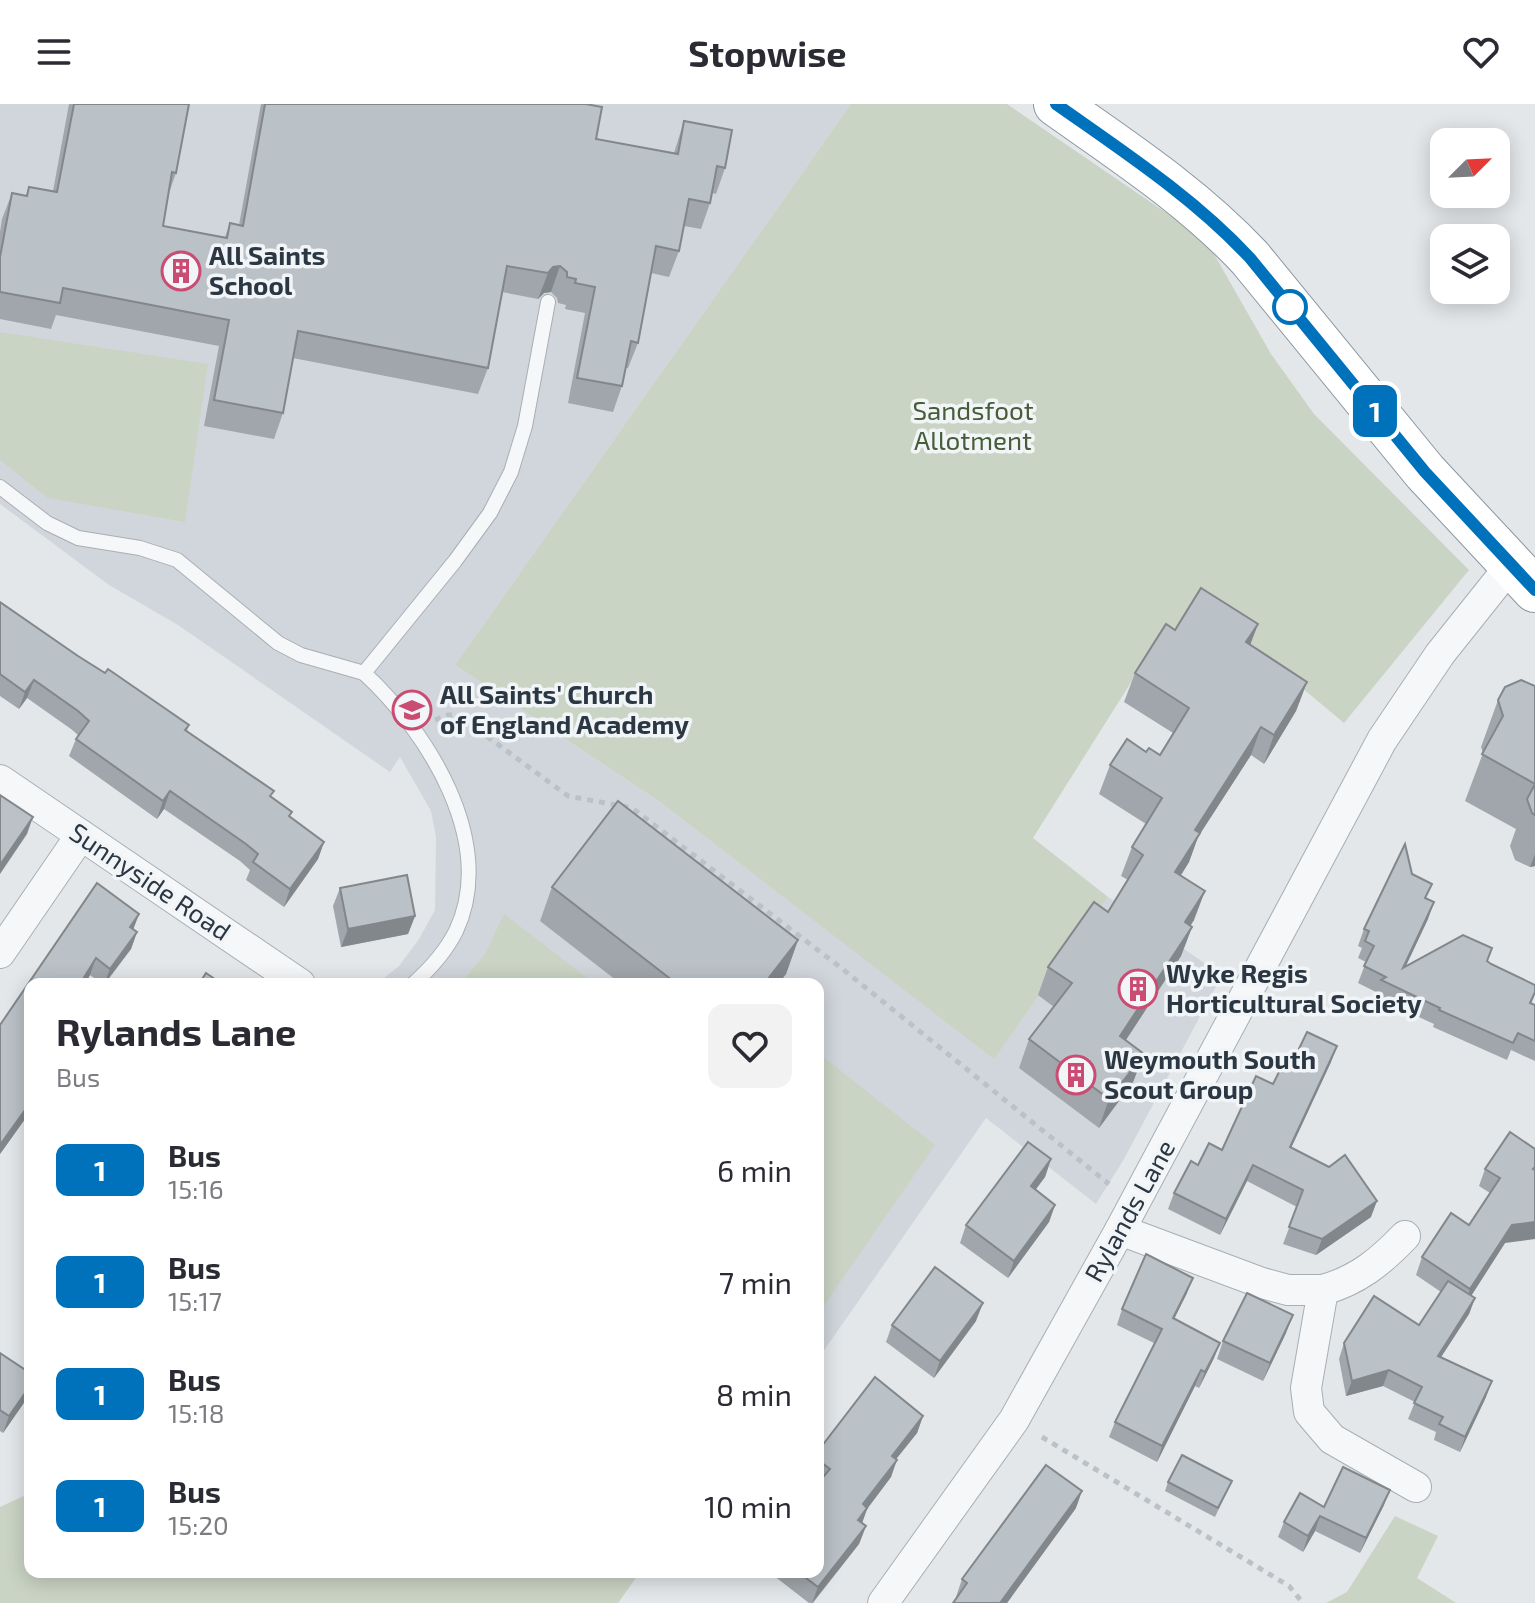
<!DOCTYPE html>
<html lang="en">
<head>
<meta charset="utf-8">
<style>
  :root { --surface:#fff; --page:#f2f2f3; --text:#2b2b33; --muted:#7c7c81 }
  body { margin:0; font-family:"Exo 2",sans-serif; background:var(--page); color:var(--text); height:100vh; display:flex; flex-direction:column; font-size:30px; white-space:nowrap }
  * { box-sizing:border-box; margin:0 }
  p { font-size:26px; color:var(--muted) }
  .icon { flex:none; width:44px; height:44px; fill:none; stroke:currentColor; stroke-width:2; stroke-linecap:round; stroke-linejoin:round }
  .map { position:relative; flex:1; overflow:hidden }
  .side { position:absolute; left:24px; top:874px; width:800px; height:600px; display:flex; flex-direction:column; background:var(--surface); border-radius:16px; box-shadow:0 4px 20px #0003 }
  .side>* { flex:none }
  .badge { padding:0 16px; border-radius:12px; font-size:28px; line-height:52px }
  .needle { width:52px; rotate:66deg }
  .buttons { position:absolute; left:1430px; top:24px; display:grid; gap:16px }
  .buttons a { display:grid; place-items:center; width:80px; height:80px; border-radius:16px; background:var(--surface); box-shadow:0 4px 20px #0003; font-size:40px }
  .map>.badge { position:absolute; translate:-50% -50%; box-shadow:0 0 0 4px #fff }
  .round { display:grid; place-items:center; flex:none; width:84px; height:84px; border-radius:16px; background:var(--page) }
  .overview { display:flex; align-items:center; justify-content:space-between; height:136px; padding:0 32px }
  h1 { font-size:38px; font-weight:700; line-height:60px }
  ul { padding:0; list-style:none }
  li { display:flex; align-items:center; gap:24px; height:112px; padding:0 32px }
  li div { flex:1 }
  li b { display:block; font-size:30px }
  li em { font-style:normal }
  li .badge { min-width:88px; font-weight:700; text-align:center }
  header { display:flex; justify-content:space-between; align-items:center; height:104px; padding:0 32px; background:var(--surface); font-size:36px; font-weight:700 }
  .map>svg:first-child { display:block }
  .built { fill:#d1d6dc }
  .green { fill:#cad4c4 }
  .lines { fill:none; stroke-linecap:round; stroke-linejoin:round }
  .lane-casing { stroke:#a8afb4; stroke-width:16 }
  .street-casing { stroke:#a8afb4; stroke-width:32 }
  .highway-casing { stroke:#8a96a1; stroke-width:46 }
  .path { stroke:#bcc1c6; stroke-width:5; stroke-dasharray:6 6; stroke-linecap:butt }
  .lane { stroke:#f5f7f9; stroke-width:14 }
  .street { stroke:#f5f7f9; stroke-width:30 }
  .highway { stroke:#fff; stroke-width:44 }
  .wall { fill:#a0a6ab }
  .shaded-wall { fill:#82878b }
  .building { fill:#bac1c7; stroke:#82878b; stroke-width:2 }
  .line-casing { stroke:#fff; stroke-width:18 }
  .line { stroke:#0072bc; stroke-width:12 }
  .stop-dot { fill:#fff; stroke:#0072bc; stroke-width:4 }
  .labels { text-anchor:middle; stroke-width:7; stroke-linejoin:round; paint-order:stroke }
  .poi-label { font-size:26px; font-weight:bold; fill:#2b3742; stroke:#f2f5f8; text-anchor:start }
  .park-label { font-size:26px; fill:#455e38; stroke:#f2f5f8 }
  .street-label { font-size:26px; fill:#2b3742; stroke:#f2f5f8 }
</style>
</head>
<body>
<header><svg class="icon" aria-label="menu" viewBox="0 0 24 24"><path d="M4 6h16M4 12h16M4 18h16"/></svg>Stopwise<svg class="icon" aria-label="heart" viewBox="0 0 24 24"><path d="M12 20l-8-8c-3-5 5-10 8-4 3-6 11-1 8 4z"/></svg></header>
<div class="map">
<svg width="1535" height="1499" viewBox="0 0 1535 1499">
  <rect width="100%" height="100%" fill="#e3e7ea"/>
  <!-- built -->
  <path class="built" d="M 0,0 L 851,0 L 455,561 L 660,698 L 994,954 L 1108,793 L 1222,871 L 1124,1055 L 1096,1100 L 986,1014 L 818,1255 L 818,880 L 367,880 L 384,874 L 399,862 L 419,835 L 435,806 L 436,733 L 431,707 L 400,653 L 390,668 L 178,521 L 109,481 L 0,400 Z"/>
  <!-- green -->
  <g class="green">
    <path d="M 851,0 L 1007,0 L 1206,136 L 1271,250 L 1314,310 L 1469,466 L 1344,619 L 1277,563 L 1195,505 L 1152,545 L 1033,734 L 1108,793 L 994,955 L 660,698 L 455,561 Z"/>
    <path d="M 0,228 L 208,260 L 185,418 L 48,394 L 0,356 Z"/>
    <path d="M 504,810 L 595,880 L 460,880 L 485,850 Z"/>
    <path d="M 818,949 L 935,1041 L 818,1210 Z"/>
    <path d="M 30,1389 L 30,1468 L 640,1468 L 618,1499 L 0,1499 L 0,1403 Z"/>
    <path d="M 1395,1412 L 1438,1432 L 1417,1474 L 1456,1499 L 1326,1499 L 1347,1488 Z"/>
  </g>
  <g class="lines">
    <!-- lane casing -->
    <g class="lane-casing">
      <g id="lane">
        <path d="M 0,383 L 47,419 L 78,434 L 140,444 L 177,456 L 278,539 L 301,551 L 364,569"/>
        <path d="M 413,880 C 430,865 446,847 456,827 C 498,738 427,627 364,569 L 455,457 L 490,409 L 511,368 L 525,322 L 548,198"/>
      </g>
    </g>
    <!-- street casing -->
    <g class="street-casing">
      <g id="street">
        <path d="M 0,676 L 300,880"/>
        <path d="M 0,849 L 81,731"/>
        <path d="M 1120,1126 L 1262,1179 L 1288,1186 L 1323,1186"/>
        <path d="M 1405,1132 C 1380,1158 1358,1176 1323,1186 L 1306,1284 L 1309,1308 L 1332,1335 L 1416,1383"/>
        <path d="M 883,1499 L 1014,1316 L 1120,1126 L 1382,636 L 1440,550 L 1511,461"/>
      </g>
    </g>
    <!-- highway casing -->
    <g class="highway-casing">
      <path id="highway" d="M 1056,0 C 1124,48 1193,93 1250,154 L 1425,368 L 1535,486"/>
    </g>
    <!-- path -->
    <g class="path">
      <path d="M 435,616 L 448,611 L 458,611 L 568,692 L 632,704 L 840,863 L 1109,1080"/>
      <path d="M 1042,1333 L 1289,1482 L 1303,1499"/>
    </g>
    <!-- lane -->
    <use href="#lane" class="lane"/>
    <!-- street -->
    <use href="#street" class="street"/>
    <!-- highway -->
    <use href="#highway" class="highway"/>
  </g>
  <!-- wall -->
  <g class="wall">
    <path d="M 69,0 L 189,0 L 176,69 L 169,89 L 163,122 L 225,133 L 230,119 L 239,121 L 261,0 L 586,0 L 596,35 L 674,49 L 684,17 L 725,64 L 716,90 L 712,89 L 710,99 L 701,125 L 684,122 L 679,147 L 669,173 L 651,169 L 638,239 L 628,264 L 626,264 L 622,282 L 613,308 L 568,299 L 585,209 L 565,205 L 566,201 L 558,199 L 557,194 L 551,188 L 544,189 L 538,195 L 502,188 L 488,264 L 478,290 L 293,254 L 283,309 L 274,335 L 204,322 L 219,242 L 56,211 L 51,225 L 0,215 L 0,128 L 2,115 L 12,89 L 26,92 L 29,83 L 53,87 Z"/>
    <path d="M 0,498 L 78,552 L 189,621 L 187,627 L 272,693 L 290,713 L 324,738 L 318,755 L 284,803 L 246,776 L 250,766 L 240,757 L 164,705 L 157,715 L 69,652 L 76,635 L 78,631 L 71,625 L 27,594 L 19,605 L 0,592 Z"/>
    <path d="M 1258,520 L 1250,541 L 1307,578 L 1296,607 L 1264,660 L 1251,651 L 1198,733 L 1189,758 L 1181,771 L 1194,816 L 1190,822 L 1192,823 L 1181,852 L 1126,936 L 1144,950 L 1133,978 L 1099,1024 L 1019,964 L 1029,935 L 1054,903 L 1038,891 L 1048,863 L 1108,808 L 1128,776 L 1121,772 L 1132,743 L 1146,720 L 1099,690 L 1110,661 L 1146,648 L 1160,651 L 1173,629 L 1124,598 L 1135,569 L 1175,526 Z"/>
    <path d="M 1535,582 L 1535,762 L 1530,763 L 1515,756 L 1510,742 L 1516,725 L 1465,697 L 1483,649 L 1481,643 L 1498,596 Z"/>
    <path d="M 97,779 L 139,810 L 133,825 L 137,828 L 131,845 L 105,880 L 102,880 L 90,871 L 85,880 L 30,880 L 30,1008 L 0,1050 L 0,921 Z"/>
    <path d="M 552,783 L 798,836 L 786,870 L 778,880 L 621,880 L 540,817 Z"/>
    <path d="M 340,784 L 415,812 L 408,830 L 341,843 L 333,802 Z"/>
    <path d="M 1427,795 L 1428,815 L 1405,863 L 1487,858 L 1535,881 L 1535,890 L 1531,900 L 1535,901 L 1535,957 L 1511,946 L 1507,956 L 1433,923 L 1434,920 L 1375,893 L 1376,888 L 1358,879 L 1366,858 L 1358,854 L 1362,844 L 1358,842 L 1364,825 Z"/>
    <path d="M 1294,955 L 1331,958 L 1291,1044 L 1371,1113 L 1316,1151 L 1283,1140 L 1297,1103 L 1247,1077 L 1220,1131 L 1168,1105 L 1174,1089 L 1198,1061 L 1222,1046 L 1273,980 Z"/>
    <path d="M 1510,1028 L 1505,1139 L 1471,1192 L 1475,1194 L 1469,1210 L 1441,1253 L 1486,1293 L 1460,1348 L 1434,1336 L 1436,1328 L 1408,1315 L 1415,1298 L 1383,1282 L 1346,1292 L 1339,1255 L 1344,1239 L 1419,1221 L 1441,1188 L 1416,1171 L 1422,1153 L 1469,1121 L 1490,1089 L 1479,1082 L 1485,1065 Z"/>
    <path d="M 1051,1055 L 1045,1073 L 1035,1086 L 1055,1101 L 1049,1118 L 1008,1174 L 960,1139 L 966,1121 Z"/>
    <path d="M 1187,1189 L 1174,1215 L 1220,1239 L 1214,1254 L 1199,1284 L 1195,1282 L 1157,1358 L 1109,1333 L 1115,1318 L 1154,1239 L 1117,1221 L 1122,1205 Z"/>
    <path d="M 976,1217 L 934,1274 L 886,1238 L 892,1221 Z"/>
    <path d="M 1286,1229 L 1263,1277 L 1217,1255 L 1223,1237 Z"/>
    <path d="M 0,1249 L 30,1290 L 3,1329 L 0,1327 Z"/>
    <path d="M 923,1312 L 917,1329 L 896,1355 L 891,1373 L 867,1405 L 862,1419 L 866,1422 L 859,1440 L 813,1499 L 809,1499 L 769,1468 L 818,1468 L 818,1347 Z"/>
    <path d="M 1232,1377 L 1215,1413 L 1165,1387 L 1168,1378 Z"/>
    <path d="M 1384,1401 L 1360,1449 L 1315,1427 L 1303,1448 L 1278,1433 L 1284,1418 L 1324,1403 Z"/>
    <path d="M 1076,1404 L 1007,1499 L 953,1499 L 957,1494 L 956,1493 L 962,1475 Z"/>
  </g>
  <!-- shaded-wall -->
  <g class="shaded-wall">
    <path d="M 560,162 L 551,188 L 544,189 L 538,195 L 548,169 L 553,163 Z"/>
    <path d="M 1258,520 L 1247,549 L 1246,538 Z"/>
    <path d="M 34,576 L 27,594 L 19,605 L 25,588 Z"/>
    <path d="M 1307,578 L 1296,607 L 1264,660 L 1274,631 Z"/>
    <path d="M 1261,623 L 1251,651 L 1198,733 L 1189,758 L 1165,797 L 1175,768 L 1195,726 Z"/>
    <path d="M 170,687 L 164,705 L 157,715 L 163,697 Z"/>
    <path d="M 33,713 L 27,730 L 0,770 L 0,761 Z"/>
    <path d="M 324,738 L 318,755 L 284,803 L 290,785 Z"/>
    <path d="M 1535,750 L 1535,762 L 1530,763 Z"/>
    <path d="M 1205,787 L 1194,816 L 1174,847 L 1185,818 Z"/>
    <path d="M 1434,798 L 1428,815 L 1397,881 L 1403,864 Z"/>
    <path d="M 139,810 L 133,826 L 130,823 Z"/>
    <path d="M 415,812 L 408,830 L 341,843 L 348,825 Z"/>
    <path d="M 1192,823 L 1181,852 L 1110,960 L 1120,932 Z"/>
    <path d="M 137,828 L 131,845 L 104,880 L 110,865 Z"/>
    <path d="M 798,836 L 786,870 L 778,880 L 764,880 Z"/>
    <path d="M 96,854 L 90,871 L 85,880 L 80,880 Z"/>
    <path d="M 1337,942 L 1331,958 L 1284,1059 L 1290,1043 Z"/>
    <path d="M 1144,950 L 1133,978 L 1099,1024 L 1109,995 Z"/>
    <path d="M 30,999 L 30,1008 L 0,1050 L 0,1041 Z"/>
    <path d="M 1051,1055 L 1045,1073 L 1025,1100 L 1031,1082 Z"/>
    <path d="M 1253,1061 L 1247,1077 L 1220,1131 L 1226,1115 Z"/>
    <path d="M 1377,1097 L 1371,1113 L 1316,1151 L 1322,1135 Z"/>
    <path d="M 1055,1101 L 1049,1118 L 1008,1174 L 1014,1157 Z"/>
    <path d="M 1535,1118 L 1535,1135 L 1505,1139 L 1464,1203 L 1470,1185 L 1512,1121 Z"/>
    <path d="M 1193,1174 L 1187,1189 L 1167,1229 L 1173,1214 Z"/>
    <path d="M 1475,1194 L 1469,1210 L 1432,1267 L 1438,1252 Z"/>
    <path d="M 983,1199 L 976,1217 L 934,1274 L 940,1257 Z"/>
    <path d="M 1293,1211 L 1286,1229 L 1263,1277 L 1270,1259 Z"/>
    <path d="M 1220,1239 L 1214,1254 L 1199,1284 L 1205,1268 Z"/>
    <path d="M 1201,1266 L 1195,1282 L 1157,1358 L 1162,1342 Z"/>
    <path d="M 1389,1266 L 1383,1282 L 1346,1292 L 1352,1277 Z"/>
    <path d="M 1492,1277 L 1486,1293 L 1460,1348 L 1465,1333 Z"/>
    <path d="M 30,1282 L 30,1290 L 3,1329 L 9,1312 Z"/>
    <path d="M 923,1312 L 917,1329 L 885,1369 L 892,1352 Z"/>
    <path d="M 897,1356 L 891,1373 L 867,1405 L 861,1422 L 851,1434 L 863,1400 Z"/>
    <path d="M 1390,1386 L 1384,1401 L 1360,1449 L 1366,1434 Z"/>
    <path d="M 1082,1387 L 1076,1404 L 1007,1499 L 1000,1499 Z"/>
    <path d="M 1320,1412 L 1315,1427 L 1303,1448 L 1308,1432 Z"/>
    <path d="M 866,1422 L 859,1440 L 812,1499 L 818,1483 Z"/>
  </g>
  <!-- building -->
  <g class="building">
    <path d="M 74,0 L 189,0 L 176,69 L 172,68 L 163,122 L 227,134 L 230,119 L 243,122 L 265,0 L 586,0 L 602,3 L 596,35 L 678,50 L 684,17 L 732,26 L 725,64 L 717,62 L 710,99 L 689,95 L 679,147 L 656,142 L 638,239 L 631,237 L 622,282 L 577,274 L 595,183 L 575,179 L 576,175 L 567,173 L 567,168 L 560,162 L 553,163 L 548,169 L 507,162 L 488,264 L 298,227 L 283,309 L 214,296 L 229,216 L 63,184 L 60,199 L 0,188 L 0,153 L 12,89 L 27,92 L 29,83 L 57,88 Z"/>
    <path d="M 1201,484 L 1258,520 L 1246,538 L 1307,578 L 1274,631 L 1261,623 L 1195,726 L 1200,729 L 1175,768 L 1205,787 L 1185,818 L 1192,823 L 1120,932 L 1144,950 L 1109,995 L 1029,935 L 1072,879 L 1048,863 L 1094,798 L 1108,808 L 1143,751 L 1132,743 L 1162,694 L 1110,661 L 1127,635 L 1146,648 L 1149,644 L 1160,651 L 1189,604 L 1135,569 L 1166,520 L 1175,526 Z"/>
    <path d="M 0,498 L 78,552 L 105,569 L 108,565 L 189,621 L 185,626 L 274,687 L 270,692 L 292,708 L 289,712 L 324,738 L 290,785 L 253,758 L 258,750 L 246,740 L 170,687 L 163,697 L 76,635 L 89,617 L 78,607 L 34,576 L 25,588 L 0,570 Z"/>
    <path d="M 1521,576 L 1535,582 L 1535,711 L 1532,709 L 1527,695 L 1535,680 L 1482,650 L 1503,612 L 1498,596 L 1505,583 Z"/>
    <path d="M 0,691 L 33,713 L 0,761 Z"/>
    <path d="M 618,697 L 798,836 L 764,880 L 677,880 L 552,783 Z"/>
    <path d="M 1405,740 L 1412,770 L 1432,780 L 1425,794 L 1434,798 L 1403,864 L 1463,831 L 1492,844 L 1487,857 L 1491,860 L 1535,881 L 1535,888 L 1530,899 L 1535,901 L 1535,937 L 1518,929 L 1513,939 L 1439,906 L 1440,904 L 1381,876 L 1386,873 L 1364,862 L 1374,842 L 1365,837 L 1369,827 L 1364,825 Z"/>
    <path d="M 407,771 L 415,812 L 348,825 L 340,784 Z"/>
    <path d="M 97,779 L 139,810 L 130,823 L 137,828 L 110,865 L 96,854 L 80,880 L 30,880 L 30,999 L 0,1041 L 0,921 Z"/>
    <path d="M 206,869 L 222,880 L 199,880 Z"/>
    <path d="M 1307,928 L 1337,942 L 1290,1043 L 1329,1063 L 1345,1051 L 1377,1097 L 1322,1135 L 1289,1123 L 1303,1086 L 1253,1061 L 1226,1115 L 1174,1089 L 1191,1057 L 1198,1061 L 1209,1039 L 1222,1046 L 1256,972 L 1273,980 L 1287,952 L 1294,955 Z"/>
    <path d="M 1510,1028 L 1535,1045 L 1535,1063 L 1533,1065 L 1535,1066 L 1535,1118 L 1512,1121 L 1470,1185 L 1422,1153 L 1451,1109 L 1469,1121 L 1500,1074 L 1485,1065 Z"/>
    <path d="M 1028,1038 L 1051,1055 L 1031,1082 L 1055,1101 L 1014,1157 L 966,1121 Z"/>
    <path d="M 1146,1150 L 1193,1174 L 1173,1214 L 1220,1239 L 1205,1268 L 1201,1266 L 1162,1342 L 1115,1318 L 1162,1225 L 1122,1205 Z"/>
    <path d="M 935,1163 L 983,1199 L 940,1257 L 892,1221 Z"/>
    <path d="M 1448,1177 L 1475,1194 L 1438,1252 L 1492,1277 L 1465,1333 L 1439,1320 L 1443,1313 L 1414,1299 L 1422,1283 L 1389,1266 L 1352,1277 L 1344,1239 L 1374,1192 L 1419,1221 Z"/>
    <path d="M 1247,1189 L 1293,1211 L 1270,1259 L 1223,1237 Z"/>
    <path d="M 0,1249 L 30,1269 L 30,1282 L 9,1312 L 0,1306 Z"/>
    <path d="M 875,1273 L 923,1312 L 892,1352 L 897,1356 L 863,1400 L 867,1404 L 858,1416 L 866,1422 L 818,1483 L 798,1468 L 818,1468 L 818,1379 L 830,1365 L 818,1356 L 818,1347 Z"/>
    <path d="M 1182,1351 L 1232,1377 L 1218,1404 L 1168,1378 Z"/>
    <path d="M 1046,1361 L 1082,1387 L 1000,1499 L 953,1499 L 967,1479 L 962,1475 Z"/>
    <path d="M 1343,1363 L 1390,1386 L 1366,1434 L 1320,1412 L 1308,1432 L 1284,1418 L 1300,1389 L 1324,1403 Z"/>
  </g>
  <g class="lines">
    <!-- line casing -->
    <g class="line-casing">
      <path id="line" d="M 1056,0 C 1124,48 1193,93 1250,154 L 1425,368 L 1535,486"/>
    </g>
    <!-- line -->
    <use href="#line" class="line"/>
  </g>
  <!-- icons -->
  <defs>
    <g id="building-ring" transform="scale(2)"><circle r="9.5" fill="#f2f5f8" stroke="#cb4c72" stroke-width="1.5"/><path d="M-4-6H4V6H1V3H-1V6H-4ZM-2.5-4.3h1.7v1.8h-1.7ZM.8-4.3h1.7v1.8H.8ZM-2.5-1h1.7V.8h-1.7ZM.8-1h1.7V.8H.8Z" fill="#cb4c72"/></g>
    <g id="school-ring" transform="scale(2)"><circle r="9.5" fill="#f2f5f8" stroke="#cb4c72" stroke-width="1.5"/><path d="M0-5L7-2L0 1L-7-2ZM-4 1L0 2.5L4 1V4Q0 6-4 4Z" fill="#cb4c72"/></g>
  </defs>
  <g fill-rule="evenodd">
    <use href="#building-ring" x="181" y="167"/>
    <use href="#school-ring" x="412" y="606"/>
    <use href="#building-ring" x="1138" y="885"/>
    <use href="#building-ring" x="1076" y="971"/>
  </g>
  <!-- markers -->
  <circle class="stop-dot" cx="1290" cy="203" r="16"/>
  <g class="labels">
    <!-- poi labels -->
    <g class="poi-label">
      <text x="209" y="161">All Saints<tspan x="209" dy="30">School</tspan></text>
      <text x="440" y="600">All Saints' Church<tspan x="440" dy="30">of England Academy</tspan></text>
      <text x="1166" y="879">Wyke Regis<tspan x="1166" dy="30">Horticultural Society</tspan></text>
      <text x="1104" y="965">Weymouth South<tspan x="1104" dy="30">Scout Group</tspan></text>
    </g>
    <!-- park labels -->
    <g class="park-label">
      <text x="973" y="316">Sandsfoot<tspan x="973" dy="30">Allotment</tspan></text>
    </g>
    <!-- street labels -->
    <g class="street-label">
      <text transform="translate(150 778) rotate(34)" y="9">Sunnyside Road</text>
      <text transform="translate(1130 1107) rotate(-61)" y="9">Rylands Lane</text>
    </g>
  </g>
</svg>
<div class="buttons">
<a><svg class="needle" viewBox="-14 -14 28 28"><path d="M0-13l5 13h-10z" fill="#e53935"/><path d="M0 13l5-13h-10z" fill="#7c7c81"/></svg></a>
<a><svg class="icon" aria-label="layers" viewBox="0 0 24 24"><path d="M12 4l9 5-9 5-9-5zM3 14l9 5 9-5"/></svg></a>
</div>
<b class="badge" style="left:1375px;top:307px;background:#0072bc;color:#fff">1</b>
<section class="side">
<div class="overview"><div><h1>Rylands Lane</h1><p>Bus</p></div><a class="round"><svg class="icon" aria-label="heart" viewBox="0 0 24 24"><path d="M12 20l-8-8c-3-5 5-10 8-4 3-6 11-1 8 4z"/></svg></a></div>
<ul>
<li><span class="badge" style="background:#0072bc;color:#fff">1</span><div><b>Bus</b><p>15:16</p></div><em>6 min</em></li>
<li><span class="badge" style="background:#0072bc;color:#fff">1</span><div><b>Bus</b><p>15:17</p></div><em>7 min</em></li>
<li><span class="badge" style="background:#0072bc;color:#fff">1</span><div><b>Bus</b><p>15:18</p></div><em>8 min</em></li>
<li><span class="badge" style="background:#0072bc;color:#fff">1</span><div><b>Bus</b><p>15:20</p></div><em>10 min</em></li>
</ul>
</section>
</div>
</body>
</html>
